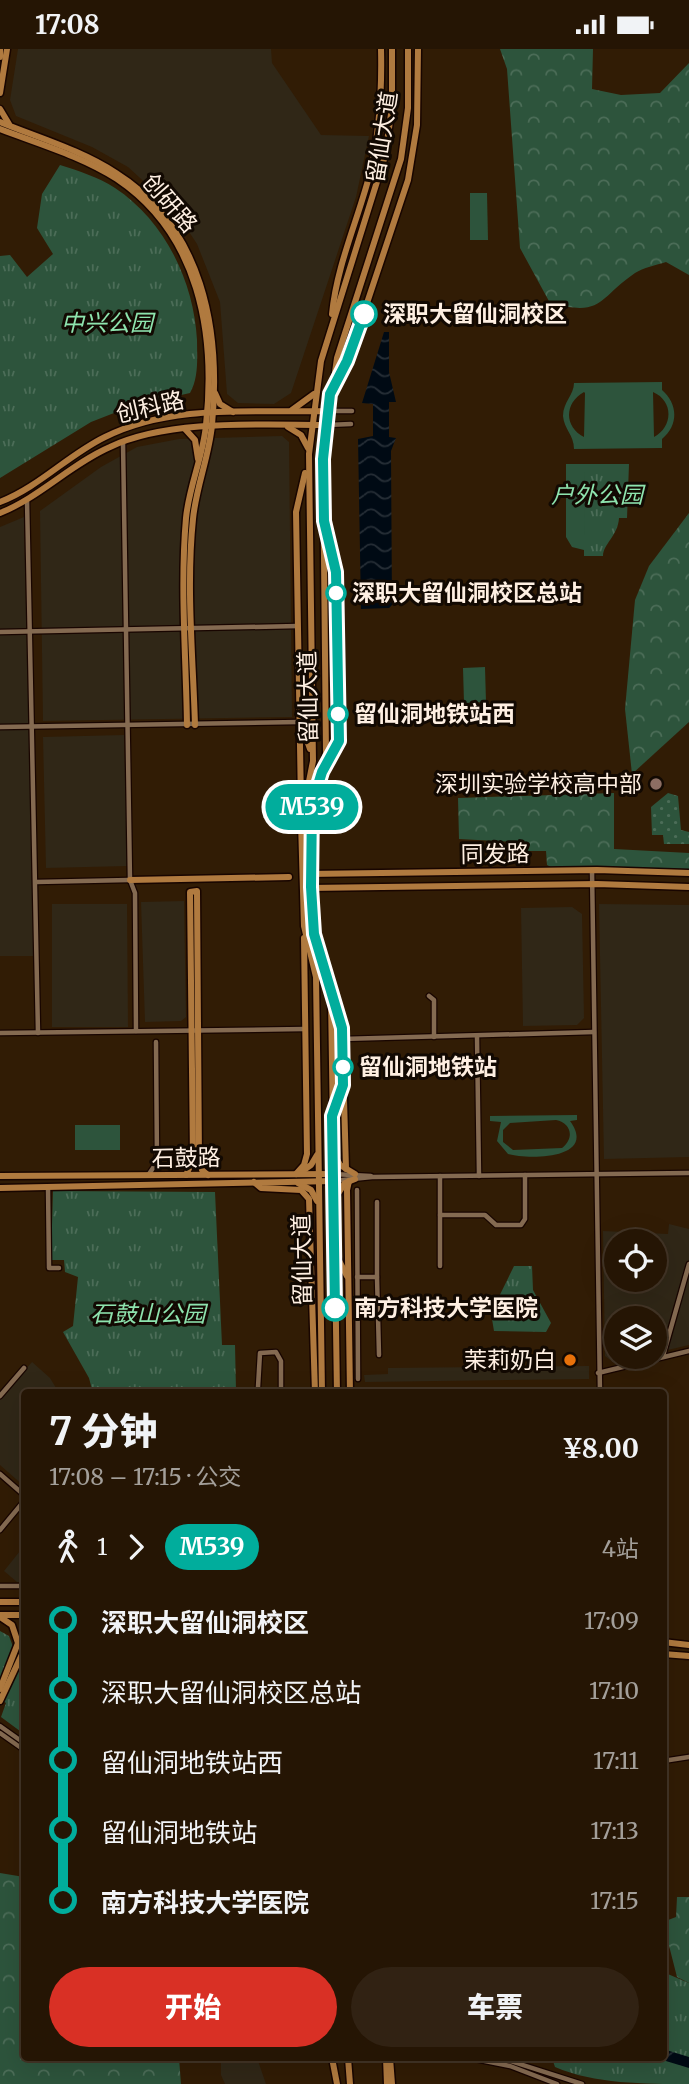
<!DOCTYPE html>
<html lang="zh">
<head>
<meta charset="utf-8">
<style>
  :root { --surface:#251504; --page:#312213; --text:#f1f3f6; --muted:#a39f9a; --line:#423426; --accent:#d93025 }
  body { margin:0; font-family:Merriweather,"Noto Sans SC",serif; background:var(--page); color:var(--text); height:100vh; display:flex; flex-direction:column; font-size:26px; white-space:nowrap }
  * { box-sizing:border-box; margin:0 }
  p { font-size:23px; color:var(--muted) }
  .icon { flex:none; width:38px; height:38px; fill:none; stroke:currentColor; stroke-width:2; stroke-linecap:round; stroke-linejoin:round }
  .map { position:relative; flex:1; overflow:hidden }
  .side { position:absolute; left:21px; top:1340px; width:646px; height:672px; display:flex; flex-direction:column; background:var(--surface); border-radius:7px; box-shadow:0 7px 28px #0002,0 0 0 2px var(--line) }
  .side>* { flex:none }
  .badge { padding:0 14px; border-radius:23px; font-size:24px; line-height:46px }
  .controls { position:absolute; left:604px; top:1180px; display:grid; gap:14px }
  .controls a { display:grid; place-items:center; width:63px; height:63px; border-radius:50%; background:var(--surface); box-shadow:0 7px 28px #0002,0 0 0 2px var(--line); font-size:35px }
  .map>.badge { position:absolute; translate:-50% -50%; box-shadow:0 0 0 4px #fff }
  .legs { display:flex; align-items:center; gap:10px; height:77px; padding:0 28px; font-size:23px }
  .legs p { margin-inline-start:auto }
  .headline { display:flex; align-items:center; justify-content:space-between; height:119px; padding:0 28px }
  h1 { font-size:38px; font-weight:800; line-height:52px }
  .action { display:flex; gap:14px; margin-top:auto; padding:14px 28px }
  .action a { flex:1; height:80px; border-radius:42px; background:var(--accent); color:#fff; font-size:28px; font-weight:800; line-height:80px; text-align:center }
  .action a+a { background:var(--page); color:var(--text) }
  ul { padding:0 28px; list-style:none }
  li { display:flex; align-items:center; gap:24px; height:70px; font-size:26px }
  li i { display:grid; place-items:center; width:10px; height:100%; margin:0 9px; background:currentColor }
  li i::after { content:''; width:18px; height:18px; margin:-9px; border:5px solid; border-radius:50%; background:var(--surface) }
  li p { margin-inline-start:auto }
  li:first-child i { background:linear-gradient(#0000 50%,currentColor 0) }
  li:last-child i { background:linear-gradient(currentColor 50%,#0000 0) }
  .status { display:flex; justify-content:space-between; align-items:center; height:49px; padding:0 35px; background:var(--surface); direction:ltr }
  .status svg { height:19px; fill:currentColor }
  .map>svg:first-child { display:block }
  .commercial { fill:#302717; fill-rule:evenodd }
  .grass { fill:url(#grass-dots) }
  .forest { fill:url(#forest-crowns) }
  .park { fill:url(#park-tufts) }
  .pitch { fill:#2d543c; fill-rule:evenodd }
  .water { fill:url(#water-waves) }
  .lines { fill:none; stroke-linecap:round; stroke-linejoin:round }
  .minor-casing { stroke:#180500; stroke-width:7 }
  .major-casing { stroke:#180500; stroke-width:9 }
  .minor { stroke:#846a51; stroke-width:4.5 }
  .major { stroke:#b07a3f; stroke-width:6 }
  .line-1-casing { stroke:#fff; stroke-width:16 }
  .line-1 { stroke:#01ad9c; stroke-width:10 }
  .stop-1-dot { fill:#fff; stroke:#01ad9c; stroke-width:3.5 }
  .education-dot { fill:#8d6e63; stroke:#120902; stroke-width:2.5 }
  .food-dot { fill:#e8710a; stroke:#120902; stroke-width:2.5 }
  .labels { text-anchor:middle; stroke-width:6; stroke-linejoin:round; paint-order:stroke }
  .street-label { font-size:23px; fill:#feefe2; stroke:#120902 }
  .stop-label { font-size:23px; font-weight:bold; fill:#feefe2; stroke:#120902; text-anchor:start }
  .park-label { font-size:23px; font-style:italic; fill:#8ee4ae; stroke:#120902 }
  .poi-label { font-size:23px; fill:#feefe2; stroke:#120902; text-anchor:end }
</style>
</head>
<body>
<div class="status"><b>17:08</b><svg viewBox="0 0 49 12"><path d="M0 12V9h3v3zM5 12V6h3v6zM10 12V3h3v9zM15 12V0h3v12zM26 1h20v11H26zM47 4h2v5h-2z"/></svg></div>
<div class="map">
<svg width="689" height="2035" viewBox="0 0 689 2035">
  <defs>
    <pattern id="grass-dots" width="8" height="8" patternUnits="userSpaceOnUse" patternTransform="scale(1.75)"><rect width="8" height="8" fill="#2d543c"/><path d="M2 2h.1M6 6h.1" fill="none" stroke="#4c6d58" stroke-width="1.8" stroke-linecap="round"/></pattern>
    <pattern id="forest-crowns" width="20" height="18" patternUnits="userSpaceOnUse" patternTransform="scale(1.75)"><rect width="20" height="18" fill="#2d543c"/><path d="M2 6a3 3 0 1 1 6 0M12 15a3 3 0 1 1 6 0" fill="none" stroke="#4c6d58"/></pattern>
    <pattern id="park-tufts" width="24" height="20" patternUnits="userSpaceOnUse" patternTransform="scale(1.75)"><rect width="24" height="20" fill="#2d543c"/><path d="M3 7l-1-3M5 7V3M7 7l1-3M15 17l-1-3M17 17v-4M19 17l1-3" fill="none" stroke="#4c6d58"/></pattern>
    <pattern id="water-waves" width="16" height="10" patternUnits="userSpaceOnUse" patternTransform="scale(1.75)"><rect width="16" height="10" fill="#000a14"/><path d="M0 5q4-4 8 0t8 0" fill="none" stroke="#262e36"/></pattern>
  </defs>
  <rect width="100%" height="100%" fill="#311c05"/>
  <!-- commercial -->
  <g class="commercial">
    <path d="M 18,0 L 271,0 L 272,14 L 321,86 L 369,87 L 356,148 L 291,344 L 274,355 L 238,354 L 227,345 L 220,253 L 197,195 L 174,160 L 128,118 L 92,98 L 16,67 L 10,51 Z"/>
    <path d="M 282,387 L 289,393 L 292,668 L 43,672 L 40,462 L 101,418 L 137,398 L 179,390 Z"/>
    <path d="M 24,468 L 34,907 L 0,907 L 0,478 Z"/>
    <path d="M 124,686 L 128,817 L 46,819 L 43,688 Z"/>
    <path d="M 184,852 L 186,968 L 181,972 L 145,973 L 141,853 Z"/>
    <path d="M 52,855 L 127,855 L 128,978 L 52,978 Z"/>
    <path d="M 599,855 L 689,856 L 689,1108 L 604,1110 Z"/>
    <path d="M 572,858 L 582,865 L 584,969 L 577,976 L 523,977 L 521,859 Z"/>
    <path d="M 669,1175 L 689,1180 L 689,1296 L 655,1304 L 654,1269 L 616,1269 L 616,1307 L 638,1307 L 613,1313 L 605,1307 L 603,1182 L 668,1185 ZM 616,1192 L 654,1192 L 654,1230 L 616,1230 Z"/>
    <path d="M 32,1313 L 50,1329 L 59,1344 L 24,1344 L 24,1437 L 0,1416 L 0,1350 Z"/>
    <path d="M 589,1317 L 589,1330 L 365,1333 L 364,1326 L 388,1325 L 388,1319 Z"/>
    <path d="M 24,1497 L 24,1533 L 17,1533 L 4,1522 Z"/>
    <path d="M 221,2009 L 257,2009 L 266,2035 L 225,2035 L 221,2026 Z"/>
  </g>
  <!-- grass -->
  <path class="grass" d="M 668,744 L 678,747 L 681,781 L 689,783 L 689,795 L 664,795 L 663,786 L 652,786 L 651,758 Z"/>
  <!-- forest -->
  <g class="forest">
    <path d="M 500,0 L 593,0 L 592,40 L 621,46 L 660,44 L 689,14 L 689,226 L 666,213 C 656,216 643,219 635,224 C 597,250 604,268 550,254 L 520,199 L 507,20 Z"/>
    <path d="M 689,464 L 689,673 L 632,725 L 625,660 L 635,551 L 649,517 Z"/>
    <path d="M 614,744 L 614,800 L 689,804 L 689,821 L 551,818 L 547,816 L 546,802 L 519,802 L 516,793 L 459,790 L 458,749 Z"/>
    <path d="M 0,1824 L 24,1828 L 24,2009 L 179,2009 L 181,2035 L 0,2035 Z"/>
    <path d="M 677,1848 L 689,1848 L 689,1934 L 677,1928 L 663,1873 L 676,1868 Z"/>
  </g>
  <!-- park -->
  <g class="park">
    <path d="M 60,116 C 79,122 98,128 115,139 C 165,172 194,233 197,291 C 197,309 199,328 190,344 L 132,357 L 91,373 L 0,429 L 0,207 L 10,206 L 27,228 L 53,205 L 37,179 L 42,145 Z"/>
    <path d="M 566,415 L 629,415 L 627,469 L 619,469 C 618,487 603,495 603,507 L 584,507 L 584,501 L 572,498 L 566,488 Z"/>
    <path d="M 53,1142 L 215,1143 L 222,1296 L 235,1296 L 236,1342 L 252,1344 L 93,1344 L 89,1329 L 63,1283 L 73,1277 L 78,1228 L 65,1223 L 64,1211 L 51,1211 Z"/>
    <path d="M 514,1217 L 532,1217 L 533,1241 L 551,1274 L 546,1283 L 494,1282 L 491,1264 Z"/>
    <path d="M 0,1582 L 9,1587 L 15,1603 L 24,1606 L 24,1685 L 1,1668 L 6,1654 L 0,1650 Z"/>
    <path d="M 663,1923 L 689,1934 L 689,2035 C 645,2035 594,2035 555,2018 L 552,2009 L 663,2009 Z"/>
  </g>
  <!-- pitch -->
  <g class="pitch">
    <path d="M 470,144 L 487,144 L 488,191 L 470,191 Z"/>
    <path d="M 662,333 L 662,341 C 678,355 679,376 662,390 L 662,399 L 574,400 C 574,386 564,380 563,367 C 563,353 574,346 574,334 ZM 584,343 L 585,344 L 584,388 C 564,378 564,354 584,343 ZM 653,343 C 674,352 673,378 654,388 Z"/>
    <path d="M 569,421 L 585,421 L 584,488 L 569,488 Z"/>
    <path d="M 485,618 L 486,653 L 464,654 L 463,619 Z"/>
    <path d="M 577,1066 L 577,1071 L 570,1072 C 598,1110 529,1111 508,1105 L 497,1092 L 501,1073 L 490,1072 L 490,1067 ZM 556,1071 C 571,1074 575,1089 562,1099 L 513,1101 L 503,1093 L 503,1081 L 510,1074 Z"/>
    <rect x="75" y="1076" width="45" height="25"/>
  </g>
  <!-- water -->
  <g class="water">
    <path d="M 384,283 L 389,283 L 389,323 L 396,353 L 389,353 L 389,388 L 396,389 L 391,402 L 392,556 L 389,559 L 361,560 L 358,390 L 373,387 L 373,355 L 362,354 Z"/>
    <path d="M 663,2000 L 689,2008 L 689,2019 L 656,2009 L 663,2009 Z"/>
  </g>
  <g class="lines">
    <!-- minor casing -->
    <g class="minor-casing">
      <g id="minor">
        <path d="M 329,362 L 352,362"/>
        <path d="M 327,376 L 351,375"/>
        <path d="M 123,393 L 130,831 L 135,844 L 136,982"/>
        <path d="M 27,451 L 38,984"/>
        <path d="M 0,583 L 298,577"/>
        <path d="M 0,678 L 299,673"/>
        <path d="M 592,821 L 600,1344"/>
        <path d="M 36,833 L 129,831"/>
        <path d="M 429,947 L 434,951 L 434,988"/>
        <path d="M 0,984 L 305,980"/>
        <path d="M 477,988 L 479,1127"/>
        <path d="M 342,990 L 594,983"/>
        <path d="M 149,1125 L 157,1113 L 156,993"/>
        <path d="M 333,1125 L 371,1127"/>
        <path d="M 440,1127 L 440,1217"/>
        <path d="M 333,1132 L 372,1128 L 689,1124"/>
        <path d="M 48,1138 L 49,1219 L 59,1219"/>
        <path d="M 357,1141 L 358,1330"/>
        <path d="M 377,1153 L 377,1228"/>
        <path d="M 440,1166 L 485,1166 L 496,1176 L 521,1176 L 525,1170 L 525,1126"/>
        <path d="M 357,1228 L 377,1228 L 379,1306"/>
        <path d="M 663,1307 L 689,1215"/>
        <path d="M 598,1324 L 689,1302"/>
        <path d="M 258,1338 L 260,1304 L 276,1303 L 281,1312 L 281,1344"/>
        <path d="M 0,1347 L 24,1319"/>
        <path d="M 0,1425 L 24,1446"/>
        <path d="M 0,1481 L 24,1452"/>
        <path d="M 0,1537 L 24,1537"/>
        <path d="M 0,1677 L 24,1694"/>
        <path d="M 0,1684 L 24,1701"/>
        <path d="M 663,1712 L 689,1708"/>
        <path d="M 470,2009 L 510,2017 L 557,2035"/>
        <path d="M 501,2009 L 582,2035"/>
      </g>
    </g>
    <!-- major casing -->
    <g class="major-casing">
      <g id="major">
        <path d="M 0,8 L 0,0"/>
        <path d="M 0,44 L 7,0"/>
        <path d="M 0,60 L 9,75"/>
        <path d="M 0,73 C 39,89 81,101 116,124 C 203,179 221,281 212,376 C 209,408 196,438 193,470 C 186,537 193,608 195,676"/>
        <path d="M 0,80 C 39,95 81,107 117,130 C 199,185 216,284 206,376 C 203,408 189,437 186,469 C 180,537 186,608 187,676"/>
        <path d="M 332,265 C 337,215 358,171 370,124 C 380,82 382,43 381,0"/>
        <path d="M 333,337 L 350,305 L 408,131 L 417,76 L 418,0"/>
        <path d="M 215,344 L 220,355 L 233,363"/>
        <path d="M 292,361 L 314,345"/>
        <path d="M 288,378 L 301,386 L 308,399"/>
        <path d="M 185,380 L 195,391 L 198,410"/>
        <path d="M 0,453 C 39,438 68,406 105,388 C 172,354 255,364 328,362"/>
        <path d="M 0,464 C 40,448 71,415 110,398 C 169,370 261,376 326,376"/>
        <path d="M 326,481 L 336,523 L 339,692 L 326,717"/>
        <path d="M 301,674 L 310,700"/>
        <path d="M 301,755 L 296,463 L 305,424"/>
        <path d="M 308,825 L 597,821 L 689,824"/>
        <path d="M 130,831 L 289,828"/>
        <path d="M 309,839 L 597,835 L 689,838"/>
        <path d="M 333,945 L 342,979 L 346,1120"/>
        <path d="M 334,1105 L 340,1116 L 355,1125"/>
        <path d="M 301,1123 L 311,1116 L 317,1106"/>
        <path d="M 296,1125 L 304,1116 L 307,1105 L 304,889"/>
        <path d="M 186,1126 L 193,1111 L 190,843 L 197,842 L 199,1111 L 202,1121 L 208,1126"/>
        <path d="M 0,1127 L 333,1125"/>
        <path d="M 349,1132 L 347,1141 L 350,1344"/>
        <path d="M 254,1133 L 261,1139 L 301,1141 L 309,1150 L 315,1344"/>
        <path d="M 298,1134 L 311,1141 L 317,1152"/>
        <path d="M 0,1139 L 333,1132"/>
        <path d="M 335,1149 L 345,1134 L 355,1130"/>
        <path d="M 336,1206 L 347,1227"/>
        <path d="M 322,1344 L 316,928 L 304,877 L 301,773 L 313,712 L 309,405 L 321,312 L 385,107 L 392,58 L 392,0"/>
        <path d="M 337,1344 L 331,949 L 312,875 L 310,776 L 326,704 L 323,410 L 337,309 L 401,110 L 408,59 L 408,0"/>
        <path d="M 0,1553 L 24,1553"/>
        <path d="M 0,1566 L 24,1566"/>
        <path d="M 0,1568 L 12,1576 L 18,1594 L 0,1640"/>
        <path d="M 663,1593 L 689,1596"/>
        <path d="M 663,1605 L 689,1607"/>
        <path d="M 0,1652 L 24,1601"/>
        <path d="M 332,2009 L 337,2035"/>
        <path d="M 348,2009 L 350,2035"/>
        <path d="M 386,2009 L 387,2035"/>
        <path d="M 390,2009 L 392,2035"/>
      </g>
    </g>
    <!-- minor -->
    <use href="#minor" class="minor"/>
    <!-- major -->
    <use href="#major" class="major"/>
  </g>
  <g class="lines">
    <!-- line-1 casing -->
    <g class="line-1-casing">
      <path id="line-1" d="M 335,1259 L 332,1067 L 343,1036 L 342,979 L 314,885 L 311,838 L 312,755 L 322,723 L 339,692 L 336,523 L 324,472 L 323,410 L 330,345 L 347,312 L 364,265"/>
    </g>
    <!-- line-1 -->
    <use href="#line-1" class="line-1"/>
  </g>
  <!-- markers -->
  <g class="stop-1-dot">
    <circle cx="364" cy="265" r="12"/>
    <circle cx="336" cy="544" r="9"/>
    <circle cx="338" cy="665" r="9"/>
    <circle cx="343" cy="1018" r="9"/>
    <circle cx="335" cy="1259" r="12"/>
  </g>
  <circle class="education-dot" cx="656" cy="735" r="7"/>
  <circle class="food-dot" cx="570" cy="1311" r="7"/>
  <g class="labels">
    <!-- street labels -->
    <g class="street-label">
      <text transform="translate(382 88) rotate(-81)" y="8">留仙大道</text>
      <text transform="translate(170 154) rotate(49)" y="8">创研路</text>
      <text transform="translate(150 358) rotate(-13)" y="8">创科路</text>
      <text transform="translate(308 648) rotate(-91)" y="8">留仙大道</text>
      <text transform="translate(495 805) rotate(-1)" y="8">同发路</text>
      <text transform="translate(186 1109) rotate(-1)" y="8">石鼓路</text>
      <text transform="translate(302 1211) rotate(-91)" y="8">留仙大道</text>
    </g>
    <!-- stop labels -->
    <g class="stop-label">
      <text x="383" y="273">深职大留仙洞校区</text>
      <text x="352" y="552">深职大留仙洞校区总站</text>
      <text x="354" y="673">留仙洞地铁站西</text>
      <text x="359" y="1026">留仙洞地铁站</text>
      <text x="354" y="1267">南方科技大学医院</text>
    </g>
    <!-- park labels -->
    <g class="park-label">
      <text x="107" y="282">中兴公园</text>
      <text x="597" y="454">户外公园</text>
      <text x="148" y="1273">石鼓山公园</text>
    </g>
    <!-- poi labels -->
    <g class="poi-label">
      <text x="642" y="743">深圳实验学校高中部</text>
      <text x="556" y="1319">茉莉奶白</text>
    </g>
  </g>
</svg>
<div class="controls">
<a><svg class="icon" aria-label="locate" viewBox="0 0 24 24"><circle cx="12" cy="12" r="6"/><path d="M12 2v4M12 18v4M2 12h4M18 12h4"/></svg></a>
<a><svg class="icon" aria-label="layers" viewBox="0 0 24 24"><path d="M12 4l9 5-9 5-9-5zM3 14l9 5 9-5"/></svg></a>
</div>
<b class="badge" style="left:312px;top:758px;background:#01ad9c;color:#fff">M539</b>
<section class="side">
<div class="headline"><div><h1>7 分钟</h1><p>17:08 – 17:15 · 公交</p></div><b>¥8.00</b></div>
<div class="legs"><svg class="icon" aria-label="walk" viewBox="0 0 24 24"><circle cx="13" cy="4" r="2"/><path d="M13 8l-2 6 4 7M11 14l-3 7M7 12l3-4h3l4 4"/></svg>1<svg class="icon" aria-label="forward" viewBox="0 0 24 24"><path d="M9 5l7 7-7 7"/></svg><b class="badge" style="background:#01ad9c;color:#fff">M539</b><p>4站</p></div>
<ul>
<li><i style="color:#01ad9c"></i><b>深职大留仙洞校区</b><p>17:09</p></li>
<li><i style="color:#01ad9c"></i><span>深职大留仙洞校区总站</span><p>17:10</p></li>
<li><i style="color:#01ad9c"></i><span>留仙洞地铁站西</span><p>17:11</p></li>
<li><i style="color:#01ad9c"></i><span>留仙洞地铁站</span><p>17:13</p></li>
<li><i style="color:#01ad9c"></i><b>南方科技大学医院</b><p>17:15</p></li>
</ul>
<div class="action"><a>开始</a><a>车票</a></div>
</section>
</div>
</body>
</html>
